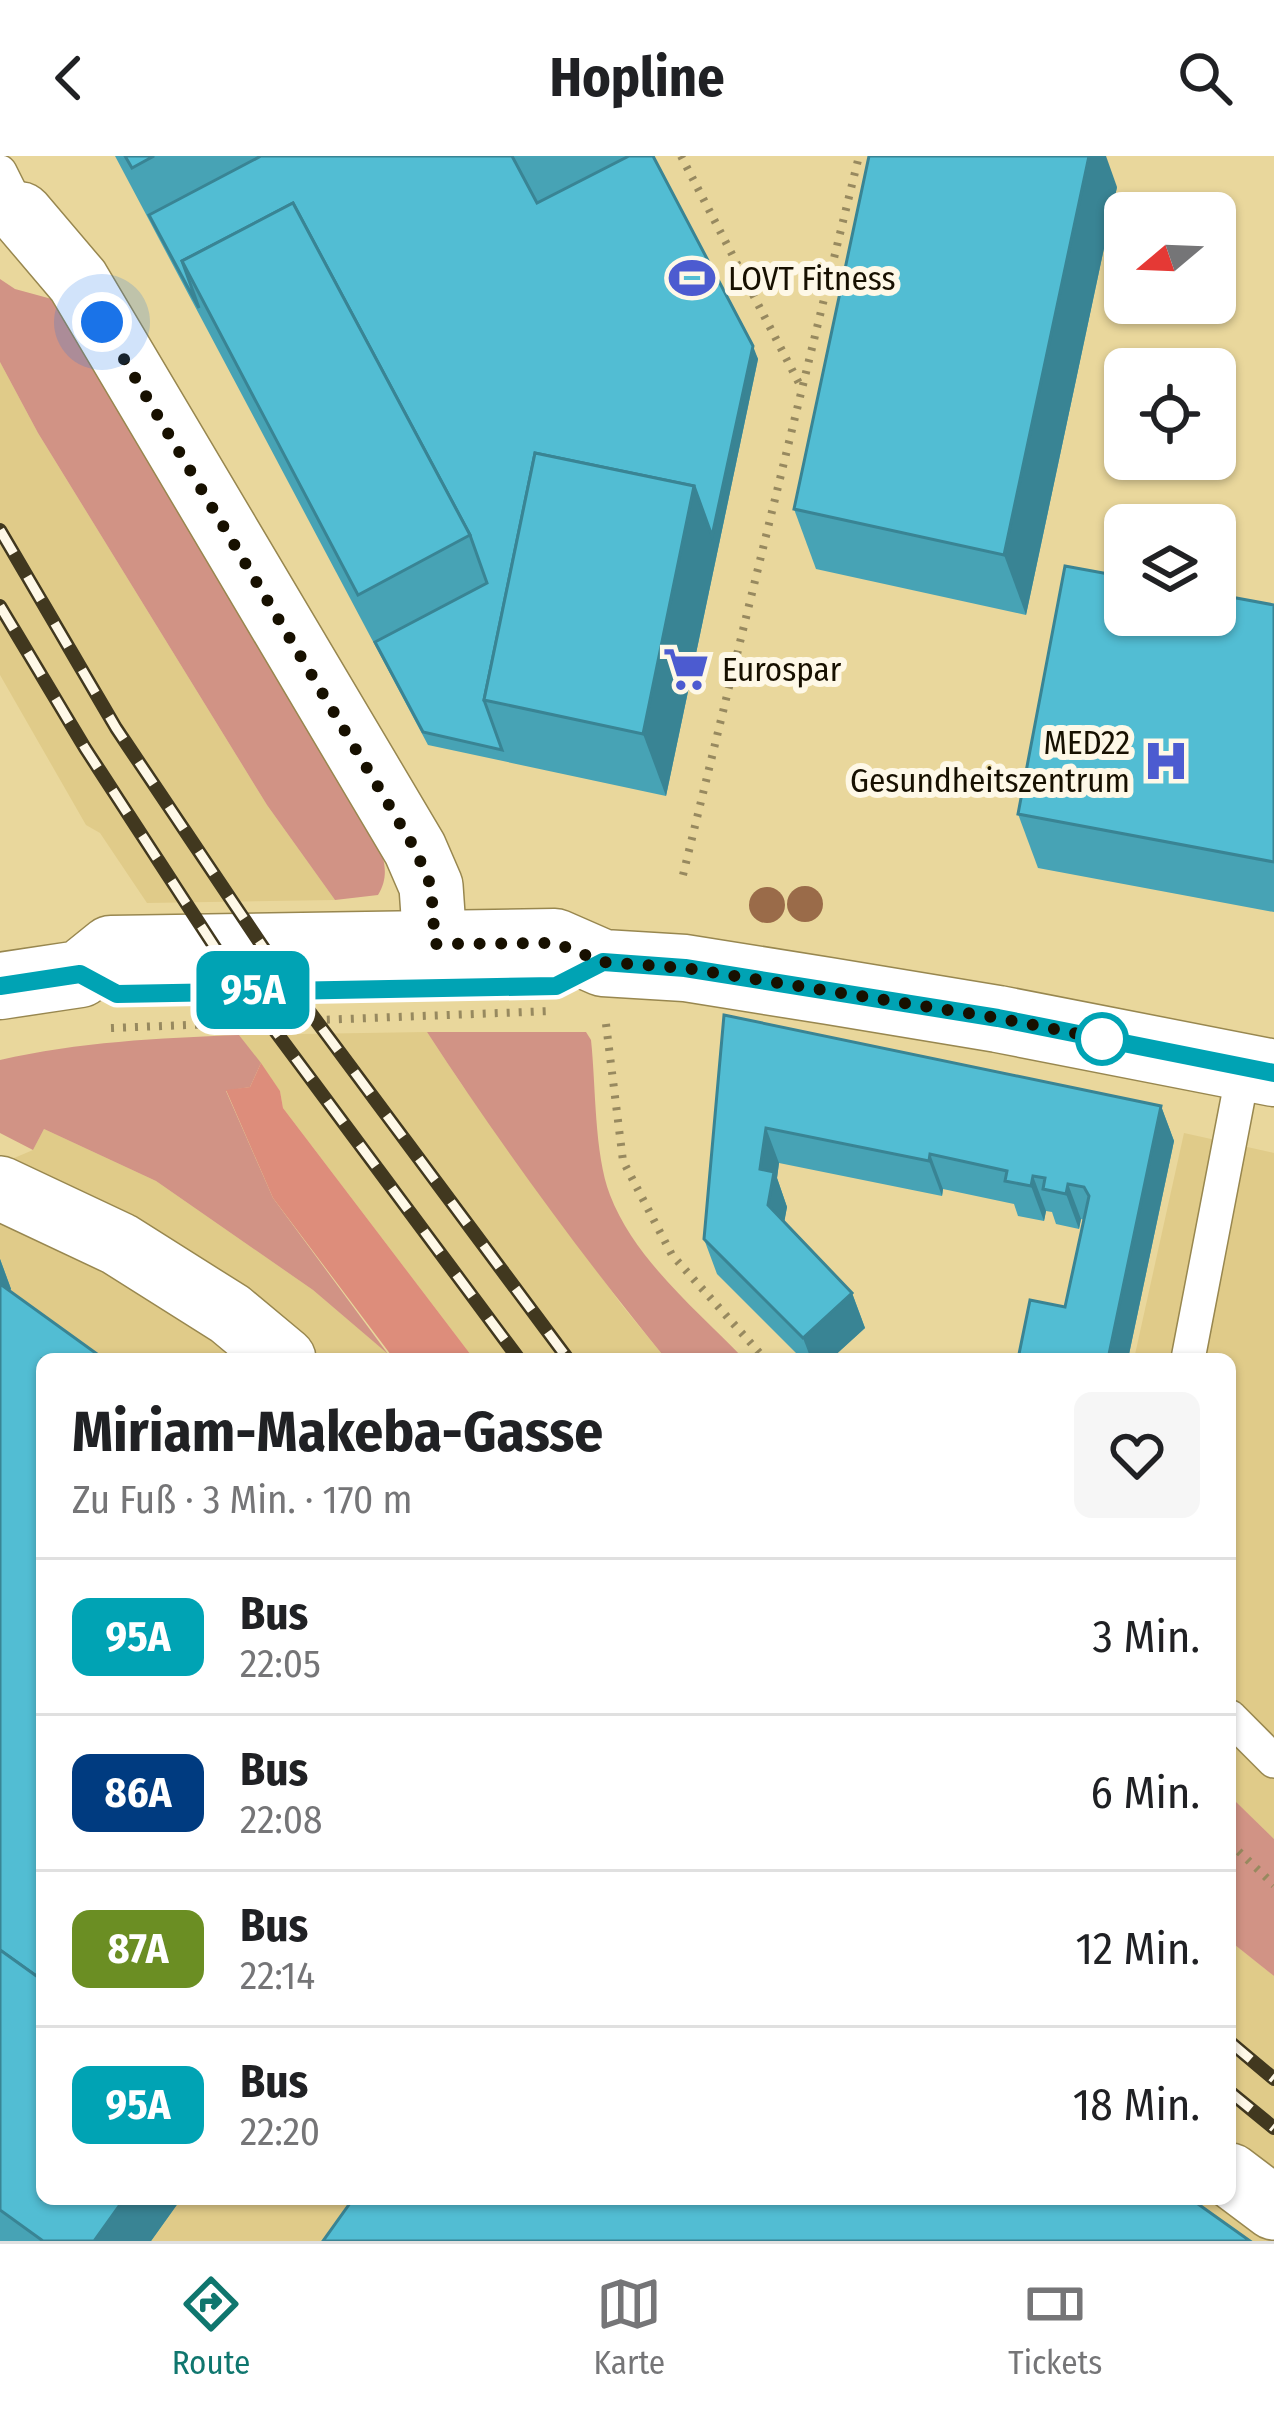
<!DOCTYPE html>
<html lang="de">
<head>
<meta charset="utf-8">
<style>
  :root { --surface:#fff; --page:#f6f6f6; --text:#202124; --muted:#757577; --line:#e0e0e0; --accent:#0f766e }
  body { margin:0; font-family:"Fira Sans Condensed",sans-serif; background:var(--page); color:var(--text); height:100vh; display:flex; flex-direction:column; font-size:45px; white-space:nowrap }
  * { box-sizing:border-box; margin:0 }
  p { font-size:39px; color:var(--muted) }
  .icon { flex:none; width:66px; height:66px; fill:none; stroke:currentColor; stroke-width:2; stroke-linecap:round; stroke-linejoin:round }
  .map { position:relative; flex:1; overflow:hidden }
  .sheet { position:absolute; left:36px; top:1197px; width:1200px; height:852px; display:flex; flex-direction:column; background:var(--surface); border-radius:18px; box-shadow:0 3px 9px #0004 }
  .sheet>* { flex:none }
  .badge { padding:0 24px; border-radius:18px; font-size:42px; line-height:78px }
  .needle { width:78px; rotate:251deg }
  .fabs { position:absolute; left:1104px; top:36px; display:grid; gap:24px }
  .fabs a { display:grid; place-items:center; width:132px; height:132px; border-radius:18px; background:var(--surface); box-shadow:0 3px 9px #0004; font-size:60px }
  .you { position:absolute; width:60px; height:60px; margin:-30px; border:9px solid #fff; border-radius:50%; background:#1a73e8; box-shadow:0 0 0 18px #1a73e833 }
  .map>.badge { position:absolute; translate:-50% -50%; box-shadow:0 0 0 6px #fff }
  .round { display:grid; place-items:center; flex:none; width:126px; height:126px; border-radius:18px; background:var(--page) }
  .summary { display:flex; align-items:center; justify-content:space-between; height:204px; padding:0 36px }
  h1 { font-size:57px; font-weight:700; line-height:90px }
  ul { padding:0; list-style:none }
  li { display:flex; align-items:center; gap:36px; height:156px; padding:0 36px; border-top:3px solid var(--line) }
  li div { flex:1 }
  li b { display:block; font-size:45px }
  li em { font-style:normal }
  li .badge { min-width:132px; font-weight:700; text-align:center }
  header { display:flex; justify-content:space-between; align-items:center; height:156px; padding:0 36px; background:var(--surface); font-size:54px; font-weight:700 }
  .tabs { display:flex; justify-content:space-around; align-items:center; height:168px; border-top:3px solid var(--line); background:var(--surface); font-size:33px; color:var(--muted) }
  .tabs a { display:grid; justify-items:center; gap:6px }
  .tabs .on { color:var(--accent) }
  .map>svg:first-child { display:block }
  .built { fill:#e0cb89 }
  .green { fill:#d19385 }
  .forest { fill:#dd8d7b }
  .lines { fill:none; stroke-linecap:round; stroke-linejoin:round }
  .service-casing { stroke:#98874f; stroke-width:36 }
  .minor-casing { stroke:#98874f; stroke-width:66 }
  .secondary-casing { stroke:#98874f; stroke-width:69 }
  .path { stroke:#97895f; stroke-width:8; stroke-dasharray:3 9; stroke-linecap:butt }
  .service { stroke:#fff; stroke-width:33 }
  .minor { stroke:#fff; stroke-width:63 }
  .secondary { stroke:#fff; stroke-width:66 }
  .rail-casing { stroke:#41381f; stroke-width:14 }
  .rail { stroke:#fef8e7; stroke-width:9; stroke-dasharray:27; stroke-linecap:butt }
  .tree { fill:#9a6b49 }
  .wall { fill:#47a3b5 }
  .shaded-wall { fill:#398494 }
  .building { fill:#52bdd3; stroke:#398494; stroke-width:3 }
  .line-casing { stroke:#fff; stroke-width:27 }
  .line { stroke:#00a3b4; stroke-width:18 }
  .walk { stroke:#171000; stroke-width:12; stroke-dasharray:0 21.6 }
  .stop-dot { fill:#fff; stroke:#00a3b4; stroke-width:6 }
  .labels { text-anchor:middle; stroke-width:12; stroke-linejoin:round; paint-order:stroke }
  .poi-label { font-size:33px; fill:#171000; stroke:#fef8e7; text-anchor:start }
</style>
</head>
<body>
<header><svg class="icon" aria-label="back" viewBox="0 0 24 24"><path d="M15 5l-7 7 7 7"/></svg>Hopline<svg class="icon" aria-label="search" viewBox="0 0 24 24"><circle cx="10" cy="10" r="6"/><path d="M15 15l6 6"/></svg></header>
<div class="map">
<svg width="1274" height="2085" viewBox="0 0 1274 2085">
  <rect width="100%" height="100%" fill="#e9d79c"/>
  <!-- built -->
  <g class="built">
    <path d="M 0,206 L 38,277 L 267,649 L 335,744 L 147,747 L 100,677 L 86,669 L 0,519 Z"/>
    <path d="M 427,876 L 462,929 L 621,1148 L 666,1203 L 474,1203 L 283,952 L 280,935 L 239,879 Z"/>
    <path d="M 44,973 L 156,1025 L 313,1134 L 394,1203 L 42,1203 L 42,2043 L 1230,2043 L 1230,1785 L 1274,1820 L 1274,2085 L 0,2085 L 0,1008 L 33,994 Z"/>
    <path d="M 1184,977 L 1274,997 L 1274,1683 L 1230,1640 L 1230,1203 L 1134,1203 Z"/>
  </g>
  <!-- green -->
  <g class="green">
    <path d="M 0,123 L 15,133 L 59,145 L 377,683 C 384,703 390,719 378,739 L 335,744 L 267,649 L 38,277 L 0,206 Z"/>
    <path d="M 427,876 L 586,876 L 591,884 C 596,930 594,997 610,1039 C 635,1104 697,1154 744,1203 L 666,1203 C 581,1099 500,988 427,876 Z"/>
    <path d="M 239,879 L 261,907 L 250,931 L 226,935 L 273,1042 L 388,1198 L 313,1134 L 156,1025 L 44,973 L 33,994 L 0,977 L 0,904 C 78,886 159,882 239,879 Z"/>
    <path d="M 1230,1640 L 1274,1683 L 1274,1820 L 1230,1785 Z"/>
  </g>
  <!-- forest -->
  <path class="forest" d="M 261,907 L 280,935 L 283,952 L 474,1203 L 394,1203 L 273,1042 L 226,934 L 250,931 Z"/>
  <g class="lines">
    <!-- service casing -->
    <g class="service-casing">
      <g id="service">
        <path d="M 0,16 L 21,58"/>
        <path d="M 1188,1203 L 1244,911"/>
        <path d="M 1230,1561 L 1274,1605"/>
      </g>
    </g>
    <!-- minor casing -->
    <g class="minor-casing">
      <g id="minor">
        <path d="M 21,58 L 78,125 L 415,693 L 431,730 L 435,788"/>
        <path d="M 0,1032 L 119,1088 L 230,1158 L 284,1203"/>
        <path d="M 1230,2019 L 1274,2052"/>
      </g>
    </g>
    <!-- secondary casing -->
    <g class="secondary-casing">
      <path id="secondary" d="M 0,830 L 80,818 L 111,793 L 555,786 L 603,807 L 685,812 L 829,835 L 998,863 L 1274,917"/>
    </g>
    <!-- path -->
    <g class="path">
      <path d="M 681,0 L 801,231"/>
      <path d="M 683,719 L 859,0"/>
      <path d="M 606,868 L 623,1005 L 672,1099 L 765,1203"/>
      <path d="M 111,872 L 552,855"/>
      <path d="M 1230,1687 L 1274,1729"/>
    </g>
    <!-- service -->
    <use href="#service" class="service"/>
    <!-- minor -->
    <use href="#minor" class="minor"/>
    <!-- secondary -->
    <use href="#secondary" class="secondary"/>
    <!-- rail casing -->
    <g class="rail-casing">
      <g id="rail">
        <path d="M 0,374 L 116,572 L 277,812 L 568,1203"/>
        <path d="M 0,450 L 85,592 L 229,813 L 519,1203"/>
        <path d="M 1230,1886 L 1274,1923"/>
        <path d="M 1230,1936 L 1274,1972"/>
      </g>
    </g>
    <!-- rail -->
    <use href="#rail" class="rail"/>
  </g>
  <!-- trees -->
  <g class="tree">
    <circle cx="805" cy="748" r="18"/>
    <circle cx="767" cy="749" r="18"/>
  </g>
  <!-- wall -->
  <g class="wall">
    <path d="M 115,0 L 653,0 L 758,203 L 666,640 L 428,589 Z"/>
    <path d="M 1117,31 L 1026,459 L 816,413 L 794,353 Z"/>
    <path d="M 1274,449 L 1274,756 L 1038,712 L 1018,658 Z"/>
    <path d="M 724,859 L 1161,950 L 1174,985 L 1128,1203 L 1018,1203 L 1065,1151 L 1084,1064 L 1081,1063 L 1079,1073 L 1056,1068 L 1052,1056 L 1046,1055 L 1044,1065 L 1018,1060 L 1014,1048 L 943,1033 L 942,1040 L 779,1007 L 777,1022 L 787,1051 L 784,1066 L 852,1137 L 865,1172 L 831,1203 L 802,1203 L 717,1118 L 704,1083 Z"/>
    <path d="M 0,1103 L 11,1133 L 9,1135 L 42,2043 L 181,2043 L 151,2085 L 0,2085 Z"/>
  </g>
  <!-- shaded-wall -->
  <g class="shaded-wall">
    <path d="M 1089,0 L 1106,0 L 1117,31 L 1026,459 L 1004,399 Z"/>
    <path d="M 753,190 L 758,203 L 666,640 L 643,578 L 694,330 Z"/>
    <path d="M 1161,950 L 1174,985 L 1128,1203 L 1108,1203 Z"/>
    <path d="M 766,972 L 779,1007 L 777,1022 L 787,1051 L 781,1084 L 768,1049 L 760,1013 Z"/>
    <path d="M 930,998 L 943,1033 L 942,1040 L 929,1005 Z"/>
    <path d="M 1033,1020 L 1046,1055 L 1044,1065 L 1031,1030 Z"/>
    <path d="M 1068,1028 L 1081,1063 L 1079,1073 L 1066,1038 Z"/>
    <path d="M 0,1103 L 11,1133 L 0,1147 Z"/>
    <path d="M 852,1137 L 865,1172 L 831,1203 L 811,1203 L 803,1182 Z"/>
    <path d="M 124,2043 L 181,2043 L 151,2085 L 94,2085 Z"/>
  </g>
  <!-- building -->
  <g class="building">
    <path d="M 125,0 L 154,0 L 132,12 Z"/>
    <path d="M 261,0 L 512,0 L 537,47 L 629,0 L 653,0 L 753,190 L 712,380 L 694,330 L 535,297 L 484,544 L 502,594 L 423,576 L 375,486 L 487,427 L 470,379 L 293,47 L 182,105 L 199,152 L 149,59 Z"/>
    <path d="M 869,0 L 1089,0 L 1004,399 L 794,353 Z"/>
    <path d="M 293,47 L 470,379 L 358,439 L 182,105 Z"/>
    <path d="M 535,297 L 694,330 L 643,578 L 484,544 Z"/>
    <path d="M 1065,410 L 1125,421 L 1125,459 L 1215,459 L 1215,438 L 1274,449 L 1274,706 L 1018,658 Z"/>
    <path d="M 724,859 L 1161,950 L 1108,1203 L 1018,1203 L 1030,1144 L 1065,1151 L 1089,1040 L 1084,1031 L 1068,1028 L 1066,1038 L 1043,1033 L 1045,1022 L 1033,1020 L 1031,1030 L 1005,1025 L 1007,1015 L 930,998 L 929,1005 L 766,972 L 760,1013 L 774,1016 L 768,1049 L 852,1137 L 803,1182 L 704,1083 Z"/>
    <path d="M 0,1128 L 104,1203 L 42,1203 L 42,1824 L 0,1794 Z"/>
    <path d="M 0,1794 L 42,1824 L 42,2043 L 124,2043 L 94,2085 L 43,2085 L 0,2054 Z"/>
    <path d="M 353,2043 L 1191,2043 L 1250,2085 L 323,2085 Z"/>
  </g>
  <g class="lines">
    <!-- line casing -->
    <g class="line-casing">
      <path id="line" d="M 0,830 L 80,818 L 117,838 L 556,830 L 603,806 L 685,812 L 998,862 L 1274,917"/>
    </g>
    <!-- line -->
    <use href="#line" class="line"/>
    <!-- walk -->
    <path class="walk" d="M 102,166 L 415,693 L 431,730 L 435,788 L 555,787 L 603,806 L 685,812 L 998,862 L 1120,886 L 1102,883"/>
  </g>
  <!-- icons -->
  <defs>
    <g id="stadium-bare" transform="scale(3.6)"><path d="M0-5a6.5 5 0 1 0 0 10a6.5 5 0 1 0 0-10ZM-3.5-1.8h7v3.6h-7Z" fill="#4c5bd0" stroke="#fef8e7" stroke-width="2.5" paint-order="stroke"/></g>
    <g id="supermarket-bare" transform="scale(3.6)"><path d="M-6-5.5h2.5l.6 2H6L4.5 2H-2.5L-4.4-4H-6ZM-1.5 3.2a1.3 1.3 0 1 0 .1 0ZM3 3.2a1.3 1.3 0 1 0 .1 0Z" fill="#4c5bd0" stroke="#fef8e7" stroke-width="2.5" paint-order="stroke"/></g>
    <g id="hospital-bare" transform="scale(3.6)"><path d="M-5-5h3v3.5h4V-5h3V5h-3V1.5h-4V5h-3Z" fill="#4c5bd0" stroke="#fef8e7" stroke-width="2.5" paint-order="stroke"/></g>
  </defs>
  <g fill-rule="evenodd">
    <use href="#stadium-bare" x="692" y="122"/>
    <use href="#supermarket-bare" x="686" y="513"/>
    <use href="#hospital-bare" x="1166" y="605"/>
  </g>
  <!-- markers -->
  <circle class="stop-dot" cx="1102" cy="883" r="24"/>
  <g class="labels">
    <!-- poi labels -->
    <g class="poi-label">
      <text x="728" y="134">LOVT Fitness</text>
      <text x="722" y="525">Eurospar</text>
      <text x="1130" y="598" text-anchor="end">MED22<tspan x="1130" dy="38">Gesundheitszentrum</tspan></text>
    </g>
  </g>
</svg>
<div class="fabs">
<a><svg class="needle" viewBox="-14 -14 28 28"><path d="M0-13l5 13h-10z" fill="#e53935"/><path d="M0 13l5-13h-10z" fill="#757577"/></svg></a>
<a><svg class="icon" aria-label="locate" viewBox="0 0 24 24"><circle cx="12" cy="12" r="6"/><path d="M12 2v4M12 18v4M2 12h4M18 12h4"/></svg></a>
<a><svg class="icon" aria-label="layers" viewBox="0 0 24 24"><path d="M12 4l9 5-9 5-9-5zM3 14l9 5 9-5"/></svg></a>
</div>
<div class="you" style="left:102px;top:166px"></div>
<b class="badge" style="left:253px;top:834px;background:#00a3b4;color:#fff">95A</b>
<section class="sheet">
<div class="summary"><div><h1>Miriam-Makeba-Gasse</h1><p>Zu Fuß · 3 Min. · 170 m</p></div><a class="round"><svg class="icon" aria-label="heart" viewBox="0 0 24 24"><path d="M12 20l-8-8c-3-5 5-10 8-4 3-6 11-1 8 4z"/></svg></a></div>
<ul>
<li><span class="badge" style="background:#00a3b4;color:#fff">95A</span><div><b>Bus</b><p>22:05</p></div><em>3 Min.</em></li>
<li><span class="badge" style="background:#003b80;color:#fff">86A</span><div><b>Bus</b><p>22:08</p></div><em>6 Min.</em></li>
<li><span class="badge" style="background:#6b8e23;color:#fff">87A</span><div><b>Bus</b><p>22:14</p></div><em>12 Min.</em></li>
<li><span class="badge" style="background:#00a3b4;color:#fff">95A</span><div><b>Bus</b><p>22:20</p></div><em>18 Min.</em></li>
</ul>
</section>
</div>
<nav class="tabs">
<a class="on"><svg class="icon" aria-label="directions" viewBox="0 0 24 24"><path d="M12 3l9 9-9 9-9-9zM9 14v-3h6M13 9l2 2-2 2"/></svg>Route</a>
<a><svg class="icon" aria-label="map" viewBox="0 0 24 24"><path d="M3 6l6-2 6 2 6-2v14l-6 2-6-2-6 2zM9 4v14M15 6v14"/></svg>Karte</a>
<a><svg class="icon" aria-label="tickets" viewBox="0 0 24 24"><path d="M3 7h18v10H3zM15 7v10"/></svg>Tickets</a>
</nav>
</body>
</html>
